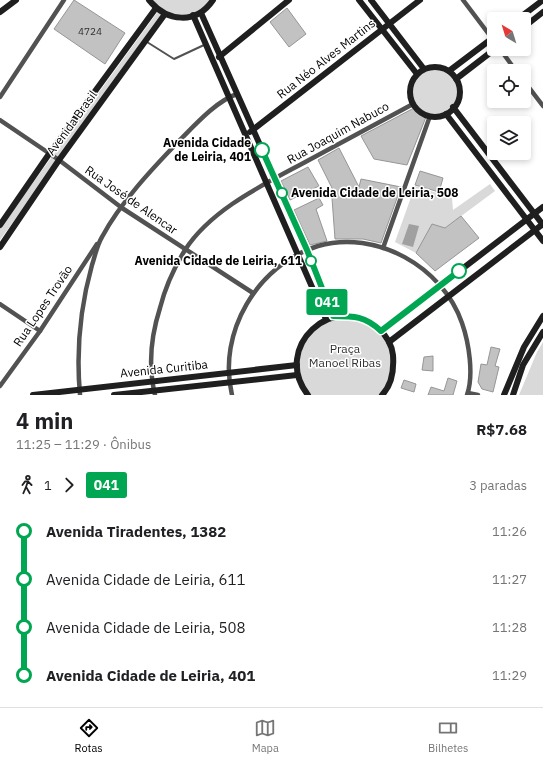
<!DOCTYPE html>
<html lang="pt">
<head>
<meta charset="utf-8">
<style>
  :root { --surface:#fff; --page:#f6f6f6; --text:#202124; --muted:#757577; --line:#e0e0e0; --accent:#000 }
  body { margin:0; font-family:"IBM Plex Sans",sans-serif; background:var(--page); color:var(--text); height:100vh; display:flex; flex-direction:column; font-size:15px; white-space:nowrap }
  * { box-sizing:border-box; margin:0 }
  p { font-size:13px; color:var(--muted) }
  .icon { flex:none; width:22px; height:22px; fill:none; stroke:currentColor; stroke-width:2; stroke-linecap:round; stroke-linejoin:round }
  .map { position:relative; height:395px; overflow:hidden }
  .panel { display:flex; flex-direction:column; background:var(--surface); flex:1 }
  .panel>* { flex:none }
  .badge { padding:0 8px; border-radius:3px; font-size:14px; line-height:26px }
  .needle { width:26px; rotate:322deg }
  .buttons { position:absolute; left:487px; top:12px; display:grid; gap:8px }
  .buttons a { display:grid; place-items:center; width:44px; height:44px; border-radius:4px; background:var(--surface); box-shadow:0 2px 6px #0003; font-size:20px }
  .map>.badge { position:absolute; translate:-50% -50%; box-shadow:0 0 0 2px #fff }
  .legs { display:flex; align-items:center; gap:6px; height:44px; padding:0 16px; font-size:13px }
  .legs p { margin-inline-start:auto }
  .overview { display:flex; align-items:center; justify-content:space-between; height:68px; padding:0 16px }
  h1 { font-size:22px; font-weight:700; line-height:30px }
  ul { padding:0 16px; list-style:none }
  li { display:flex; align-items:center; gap:14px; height:48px; font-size:15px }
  li i { display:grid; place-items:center; width:6px; height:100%; margin:0 5px; background:currentColor }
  li i::after { content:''; width:10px; height:10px; margin:-5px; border:3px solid; border-radius:50%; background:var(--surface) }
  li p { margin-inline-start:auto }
  li:first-child i { background:linear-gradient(#0000 50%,currentColor 0) }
  li:last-child i { background:linear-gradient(currentColor 50%,#0000 0) }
  .tabs { display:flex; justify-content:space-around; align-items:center; height:56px; border-top:1px solid var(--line); background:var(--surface); font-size:11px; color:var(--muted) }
  .tabs a { display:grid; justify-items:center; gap:2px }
  .tabs .current { color:var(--accent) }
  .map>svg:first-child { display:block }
  .green { fill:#d9d9d9 }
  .water { fill:#a0a0a0 }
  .building { fill:#c2c2c2; stroke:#969696 }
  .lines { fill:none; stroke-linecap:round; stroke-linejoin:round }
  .lane { stroke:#525252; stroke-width:2 }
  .street { stroke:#525252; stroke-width:4.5 }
  .secondary { stroke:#1f1f1f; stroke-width:6 }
  .line-1-casing { stroke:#fff; stroke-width:9 }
  .line-1 { stroke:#00a651; stroke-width:6 }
  .stop-1-dot { fill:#fff; stroke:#00a651; stroke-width:2 }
  .labels { text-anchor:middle; stroke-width:3; stroke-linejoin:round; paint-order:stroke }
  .number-label { font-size:10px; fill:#303030 }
  .street-label { font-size:12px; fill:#000; stroke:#fff }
  .stop-label { font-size:12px; font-weight:bold; fill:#000; stroke:#fff; text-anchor:end }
  .park-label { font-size:12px; fill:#303030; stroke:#fff }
</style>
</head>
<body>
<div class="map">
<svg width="543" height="395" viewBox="0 0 543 395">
  <rect width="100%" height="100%" fill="#fff"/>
  <!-- green -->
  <g class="green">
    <path d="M 149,0 L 213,0 C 195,20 189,18 164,14 L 0,240 L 0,228 L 159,10 Z"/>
    <circle cx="435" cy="92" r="25"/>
    <path d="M 490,184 L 495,191 L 445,228 L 416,253 L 395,242 L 415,186 L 452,198 L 453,210 Z"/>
    <path d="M 353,316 L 385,336 L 394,366 L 382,395 L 308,395 L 297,371 L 305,336 L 317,324 Z"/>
    <path d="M 543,342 L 543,395 L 519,395 L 537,352 Z"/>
  </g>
  <!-- water -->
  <path class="water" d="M 409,224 L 419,226 L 413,247 L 402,244 Z"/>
  <!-- building -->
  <g class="building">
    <path d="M 74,0 L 125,33 L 105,64 L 54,29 Z"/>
    <path d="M 287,8 L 306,34 L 289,47 L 270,22 Z"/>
    <path d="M 414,108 L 426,117 L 407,165 L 374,159 L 361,136 Z"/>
    <path d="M 339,148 L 359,187 L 361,179 L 401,187 L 381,243 L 363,239 L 335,239 L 332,198 L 336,196 L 318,160 Z"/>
    <path d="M 308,167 L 319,186 L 290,200 L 281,181 Z"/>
    <path d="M 420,171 L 443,178 L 439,192 L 415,185 Z"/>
    <path d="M 319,198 L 323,205 L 316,209 L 327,241 L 310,245 L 294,210 Z"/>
    <path d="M 461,216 L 479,238 L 435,271 L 416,253 L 432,224 L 445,228 Z"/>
    <path d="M 491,347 L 500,349 L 495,366 L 499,367 L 493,392 L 482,389 L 478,382 L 481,364 L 487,365 Z"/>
    <path d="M 433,356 L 433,371 L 422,370 L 424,357 Z"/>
    <path d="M 448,378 L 457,381 L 453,395 L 428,395 L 431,387 L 444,391 Z"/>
    <path d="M 404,380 L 416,384 L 414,392 L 401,388 Z"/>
  </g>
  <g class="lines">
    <!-- lane -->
    <path class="lane" d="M 147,42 L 174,59 L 204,45"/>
    <!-- street -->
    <g class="street">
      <path d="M 463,0 L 494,41"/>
      <path d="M 500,49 L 516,71"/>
      <path d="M 524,81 L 543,106"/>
      <path d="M 0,97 L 64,0"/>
      <path d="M 0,120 L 59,160 L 122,208 L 253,293"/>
      <path d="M 383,248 L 430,116"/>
      <path d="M 0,304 L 40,331"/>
      <path d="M 0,386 L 40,331 L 97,244"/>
      <path d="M 468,393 L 478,395"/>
      <path d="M 80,395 C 76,351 80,308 92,265 C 95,256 97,245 102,237 C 120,203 152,169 178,142 C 194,126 216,101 237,94"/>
      <path d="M 155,395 C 148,366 151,336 160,308 C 165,288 174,268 185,250 C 212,208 267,183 309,160 C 344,141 378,123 413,104"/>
      <path d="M 232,395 C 217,333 257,265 318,246 C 376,229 443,267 462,323 C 469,343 474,375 467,395"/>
    </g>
    <!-- secondary -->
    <g class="secondary">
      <path d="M 149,0 C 167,22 196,25 213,0"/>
      <path d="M 359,0 L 417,74"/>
      <path d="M 371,0 L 424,69"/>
      <path d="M 0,12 L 16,0"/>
      <path d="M 201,13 L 307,250 L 333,317"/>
      <path d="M 193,15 L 326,319"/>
      <path d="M 518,19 L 543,0"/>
      <path d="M 524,27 L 543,12"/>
      <path d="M 219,57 L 289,0"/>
      <circle cx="435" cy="92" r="25"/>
      <path d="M 449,71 L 494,37"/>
      <path d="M 456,79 L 495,49"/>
      <path d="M 453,107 L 543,225"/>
      <path d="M 446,114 L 543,241"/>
      <path d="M 250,132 L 420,0"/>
      <path d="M 0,225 L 49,154 L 156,8"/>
      <path d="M 0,247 L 59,160 L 165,14"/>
      <path d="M 381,331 L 543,207"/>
      <path d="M 389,342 L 543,224"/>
      <path d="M 33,395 L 297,365"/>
      <path d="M 114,395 L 297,375"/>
      <path d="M 308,395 C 271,348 333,289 379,329 C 386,335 392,345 393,355 C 394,369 393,384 382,395"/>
      <path d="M 504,395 L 524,347 L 543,316"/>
      <path d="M 513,395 L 523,365 L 543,332"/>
    </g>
  </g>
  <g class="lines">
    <!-- line-1 casing -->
    <g class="line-1-casing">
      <path id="line-1" d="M 262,150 L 307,250 L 333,316 C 354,316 365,316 381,331 L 459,271"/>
    </g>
    <!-- line-1 -->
    <use href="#line-1" class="line-1"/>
  </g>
  <!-- markers -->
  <g class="stop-1-dot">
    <circle cx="262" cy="150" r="7"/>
    <circle cx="282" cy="193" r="5"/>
    <circle cx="311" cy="261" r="5"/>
    <circle cx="459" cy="271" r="7"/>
  </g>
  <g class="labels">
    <!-- number labels -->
    <g class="number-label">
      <text x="90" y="35">4724</text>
    </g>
    <!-- street labels -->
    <g class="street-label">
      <text transform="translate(326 59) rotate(-38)" y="4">Rua Néo Alves Martins</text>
      <text transform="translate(72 123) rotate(-54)" y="4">Avenida Brasil</text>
      <text transform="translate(338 133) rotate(-29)" y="4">Rua Joaquim Nabuco</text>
      <text transform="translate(131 200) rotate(35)" y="4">Rua José de Alencar</text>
      <text transform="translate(43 306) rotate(-56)" y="4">Rua Lopes Trovão</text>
      <text transform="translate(164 369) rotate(-6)" y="4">Avenida Curitiba</text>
    </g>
    <!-- stop labels -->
    <g class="stop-label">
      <text x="251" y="147">Avenida Cidade<tspan x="251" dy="14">de Leiria, 401</tspan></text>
      <text x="291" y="197" text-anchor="start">Avenida Cidade de Leiria, 508</text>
      <text x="302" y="265">Avenida Cidade de Leiria, 611</text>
    </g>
    <!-- park labels -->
    <g class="park-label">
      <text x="345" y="353">Praça<tspan x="345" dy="14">Manoel Ribas</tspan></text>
    </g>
  </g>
</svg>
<div class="buttons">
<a><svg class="needle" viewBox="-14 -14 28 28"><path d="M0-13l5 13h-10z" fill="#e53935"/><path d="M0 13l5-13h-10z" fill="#757577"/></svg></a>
<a><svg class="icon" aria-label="locate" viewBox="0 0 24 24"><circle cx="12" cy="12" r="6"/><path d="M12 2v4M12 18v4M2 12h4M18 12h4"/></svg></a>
<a><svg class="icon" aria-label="layers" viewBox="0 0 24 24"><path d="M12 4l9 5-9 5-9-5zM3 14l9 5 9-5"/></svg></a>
</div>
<b class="badge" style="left:327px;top:302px;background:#00a651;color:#fff">041</b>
</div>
<section class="panel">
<div class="overview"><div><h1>4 min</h1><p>11:25 – 11:29 · Ônibus</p></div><b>R$7.68</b></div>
<div class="legs"><svg class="icon" aria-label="walk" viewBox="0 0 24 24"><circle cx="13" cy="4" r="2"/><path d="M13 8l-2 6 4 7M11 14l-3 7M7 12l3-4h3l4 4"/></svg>1<svg class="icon" aria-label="forward" viewBox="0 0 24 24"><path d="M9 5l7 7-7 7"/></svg><b class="badge" style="background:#00a651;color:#fff">041</b><p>3 paradas</p></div>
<ul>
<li><i style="color:#00a651"></i><b>Avenida Tiradentes, 1382</b><p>11:26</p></li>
<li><i style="color:#00a651"></i><span>Avenida Cidade de Leiria, 611</span><p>11:27</p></li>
<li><i style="color:#00a651"></i><span>Avenida Cidade de Leiria, 508</span><p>11:28</p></li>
<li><i style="color:#00a651"></i><b>Avenida Cidade de Leiria, 401</b><p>11:29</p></li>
</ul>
</section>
<nav class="tabs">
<a class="current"><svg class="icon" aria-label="directions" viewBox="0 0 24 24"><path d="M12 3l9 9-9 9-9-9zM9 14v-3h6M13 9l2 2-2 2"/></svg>Rotas</a>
<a><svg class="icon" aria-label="map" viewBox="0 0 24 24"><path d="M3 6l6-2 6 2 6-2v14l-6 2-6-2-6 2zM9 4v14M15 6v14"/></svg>Mapa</a>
<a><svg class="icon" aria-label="tickets" viewBox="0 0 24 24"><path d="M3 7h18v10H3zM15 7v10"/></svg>Bilhetes</a>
</nav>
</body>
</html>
